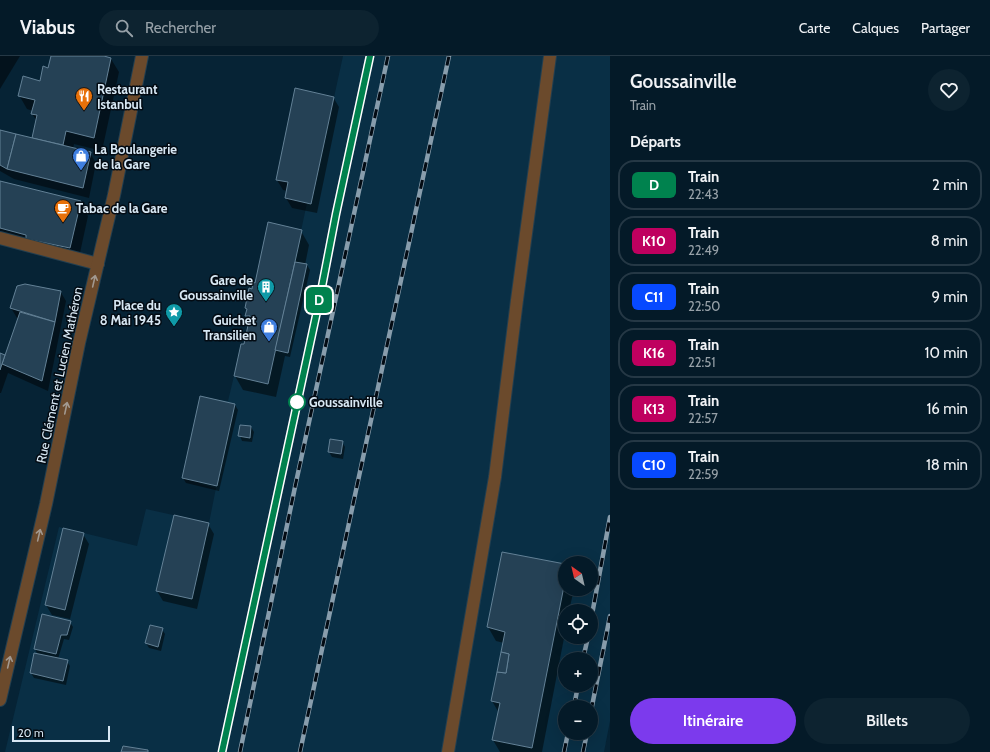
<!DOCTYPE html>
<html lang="fr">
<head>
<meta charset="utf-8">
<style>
  :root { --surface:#041a28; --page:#0d2330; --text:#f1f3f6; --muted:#97a1a8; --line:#253845; --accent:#7c3aed }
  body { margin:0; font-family:Cabin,sans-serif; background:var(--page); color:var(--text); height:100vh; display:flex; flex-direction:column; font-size:15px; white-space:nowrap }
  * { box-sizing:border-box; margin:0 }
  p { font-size:13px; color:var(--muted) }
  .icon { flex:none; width:22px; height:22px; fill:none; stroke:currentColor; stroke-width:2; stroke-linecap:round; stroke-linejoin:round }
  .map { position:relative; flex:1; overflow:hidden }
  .panel { display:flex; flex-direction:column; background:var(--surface); width:380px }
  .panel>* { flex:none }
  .badge { padding:0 8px; border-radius:6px; font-size:14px; line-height:26px }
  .needle { width:26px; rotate:326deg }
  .tools { position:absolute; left:558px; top:500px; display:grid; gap:8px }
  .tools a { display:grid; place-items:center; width:40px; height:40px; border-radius:50%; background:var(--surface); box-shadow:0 4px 16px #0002,0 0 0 1px var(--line); font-size:20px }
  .scale { position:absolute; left:12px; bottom:10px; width:98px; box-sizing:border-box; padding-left:4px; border:2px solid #d8e8f4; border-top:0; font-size:11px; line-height:14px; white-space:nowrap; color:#d8e8f4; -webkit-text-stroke:3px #030b13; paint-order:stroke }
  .map>.badge { position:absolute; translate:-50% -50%; box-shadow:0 0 0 2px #fff }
  h2 { padding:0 20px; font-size:15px; line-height:36px }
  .round { display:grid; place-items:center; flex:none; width:42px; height:42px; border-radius:21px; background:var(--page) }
  .headline { display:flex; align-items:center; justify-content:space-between; height:68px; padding:0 20px }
  h1 { font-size:19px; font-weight:600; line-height:30px }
  .button { display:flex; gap:8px; margin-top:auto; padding:8px 20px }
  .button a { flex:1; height:46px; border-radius:24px; background:var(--accent); color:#fff; font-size:16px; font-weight:600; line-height:46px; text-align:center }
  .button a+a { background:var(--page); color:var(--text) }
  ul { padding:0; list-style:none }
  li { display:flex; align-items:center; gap:12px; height:50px; margin:0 8px 6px; padding:0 12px; border:2px solid var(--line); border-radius:16px }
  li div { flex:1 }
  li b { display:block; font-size:15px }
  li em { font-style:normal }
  li .badge { min-width:44px; font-weight:700; text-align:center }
  header { display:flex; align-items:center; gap:24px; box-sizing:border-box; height:56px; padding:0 20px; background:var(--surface); border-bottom:1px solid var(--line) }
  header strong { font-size:19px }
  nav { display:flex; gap:22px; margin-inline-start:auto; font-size:14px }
  .search { width:280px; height:36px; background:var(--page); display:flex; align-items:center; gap:10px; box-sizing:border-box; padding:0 14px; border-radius:22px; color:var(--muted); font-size:15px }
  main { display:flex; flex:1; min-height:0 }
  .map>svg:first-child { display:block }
  .built { fill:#092f45; fill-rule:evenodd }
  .shadow { fill:#0007 }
  .building { fill:#254155; stroke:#638196 }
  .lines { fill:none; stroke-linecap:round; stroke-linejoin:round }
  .minor-casing { stroke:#233f50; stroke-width:14 }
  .minor { stroke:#6b4a2c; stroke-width:12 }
  .rail-casing { stroke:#889dac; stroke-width:4.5 }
  .rail { stroke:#030b13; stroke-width:3; stroke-dasharray:9; stroke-linecap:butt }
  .oneway { stroke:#a29990 }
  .line-casing { stroke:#fff; stroke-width:9 }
  .line { stroke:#00824e; stroke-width:6 }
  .stop-dot { fill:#fff; stroke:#00824e; stroke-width:2 }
  .labels { text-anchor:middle; stroke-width:3; stroke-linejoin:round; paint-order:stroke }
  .poi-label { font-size:13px; font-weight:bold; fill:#d8e8f4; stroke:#030b13; text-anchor:start }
  .street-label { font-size:13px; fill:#d8e8f4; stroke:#030b13 }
  .stop-label { font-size:13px; font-weight:bold; fill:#d8e8f4; stroke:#030b13; text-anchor:start }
</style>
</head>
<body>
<header>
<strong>Viabus</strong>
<div class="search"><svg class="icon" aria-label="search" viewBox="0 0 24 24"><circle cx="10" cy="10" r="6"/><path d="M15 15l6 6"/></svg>Rechercher</div>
<nav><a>Carte</a><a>Calques</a><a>Partager</a></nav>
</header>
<main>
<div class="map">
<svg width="610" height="696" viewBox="0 0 610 696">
  <rect width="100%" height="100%" fill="#062335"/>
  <!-- built -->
  <path class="built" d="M 343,0 L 610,0 L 610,665 L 604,696 L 5,696 L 59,471 L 137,490 L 146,453 L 209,467 L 216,432 L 200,428 L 220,347 L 220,344 L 228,345 L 234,320 L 268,328 L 307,147 L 311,147 ZM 565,507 L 591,507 L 591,533 L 565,533 ZM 565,555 L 591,555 L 591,581 L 565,581 ZM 565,603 L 591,603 L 591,629 L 565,629 ZM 565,651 L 591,651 L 591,677 L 565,677 Z"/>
  <!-- shadow -->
  <g class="shadow">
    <path d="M 0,0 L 20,0 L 0,33 Z"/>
    <path d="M 52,0 L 99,0 L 111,3 L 119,16 L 102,95 L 74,88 L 73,93 L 90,97 L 96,107 L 89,142 L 14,123 L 0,115 L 0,75 L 32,83 L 37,65 L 32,58 L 33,55 L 27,53 L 19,39 L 40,26 L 49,13 Z"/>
    <path d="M 333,41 L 339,51 L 317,157 L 292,152 L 286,142 L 288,135 L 283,134 L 277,124 Z"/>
    <path d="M 0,126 L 80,146 L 88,160 L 78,206 L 0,182 Z"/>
    <path d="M 301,175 L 309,189 L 305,209 L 307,209 L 310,214 L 290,301 L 285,300 L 276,341 L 243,334 L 235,320 L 244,290 L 250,266 L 246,260 L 248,255 L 246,252 L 253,234 L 255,228 Z"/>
    <path d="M 60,235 L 66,245 L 48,335 L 8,317 L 1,337 L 0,337 L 0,298 L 5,300 L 18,263 L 17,262 L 11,252 Z"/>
    <path d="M 235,349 L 238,354 L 219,435 L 186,427 L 183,422 Z"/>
    <path d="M 251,371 L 254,376 L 252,386 L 242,385 L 240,380 Z"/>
    <path d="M 342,386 L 345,391 L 343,403 L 332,401 L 329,396 Z"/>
    <path d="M 208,468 L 214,478 L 197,553 L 163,545 L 157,535 Z"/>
    <path d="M 83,478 L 89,488 L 70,563 L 52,559 L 46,549 Z"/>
    <path d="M 503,497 L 565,509 L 565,533 L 574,533 L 569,555 L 565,555 L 565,577 L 542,696 L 500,696 L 493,684 L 499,657 L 492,645 L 504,587 L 496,585 L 488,571 Z"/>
    <path d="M 70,566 L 73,571 L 69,584 L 64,583 L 58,603 L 67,605 L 70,610 L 66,629 L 34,622 L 31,617 L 38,599 L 35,593 Z"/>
    <path d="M 162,573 L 165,578 L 161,595 L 149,592 L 146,587 Z"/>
  </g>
  <!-- building -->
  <g class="building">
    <path d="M 51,0 L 104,0 L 111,2 L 94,82 L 66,75 L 63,89 L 32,82 L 37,59 L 31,58 L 35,44 L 18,40 L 23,20 L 40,25 L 43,10 L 48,12 Z"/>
    <path d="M 295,32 L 334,41 L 311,148 L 285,142 L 288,126 L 276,124 Z"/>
    <path d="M 0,74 L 16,78 L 7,113 L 0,109 Z"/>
    <path d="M 16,78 L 91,96 L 83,132 L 7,113 Z"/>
    <path d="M 0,125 L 81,145 L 70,192 L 26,183 L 26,179 L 0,172 Z"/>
    <path d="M 268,166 L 302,174 L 268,328 L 234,320 L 241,288 L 244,288 L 250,260 L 245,260 L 247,253 L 245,252 L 249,232 L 252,233 L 253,226 L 255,227 Z"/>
    <path d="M 295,206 L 307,208 L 288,297 L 275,294 Z"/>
    <path d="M 25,228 L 61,235 L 55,266 L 10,252 L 17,230 Z"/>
    <path d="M 20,256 L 55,266 L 42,325 L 2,308 Z"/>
    <path d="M 0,297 L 5,299 L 0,314 Z"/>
    <path d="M 200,340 L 235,348 L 217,430 L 182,422 Z"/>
    <path d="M 240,369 L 251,370 L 250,382 L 238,380 Z"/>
    <path d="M 330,383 L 343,385 L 341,398 L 328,396 Z"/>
    <path d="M 174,459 L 209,467 L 192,543 L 156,535 Z"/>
    <path d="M 63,472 L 84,477 L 65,554 L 45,549 Z"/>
    <path d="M 502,496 L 565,508 L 565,525 L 532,692 L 492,684 L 500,647 L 491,645 L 497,616 L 506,617 L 509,598 L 501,596 L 505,576 L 487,571 Z"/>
    <path d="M 42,558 L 71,565 L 67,579 L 61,579 L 56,598 L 34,593 Z"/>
    <path d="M 150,569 L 163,572 L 158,591 L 145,587 Z"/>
    <path d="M 501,596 L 509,598 L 506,617 L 497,616 Z"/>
    <path d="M 34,597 L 68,604 L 63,625 L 30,617 Z"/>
    <path d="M 123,690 L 148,694 L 148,696 L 121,696 Z"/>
  </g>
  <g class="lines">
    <!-- minor casing -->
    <g class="minor-casing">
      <g id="minor">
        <path d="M 0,182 L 98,208"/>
        <path d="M 0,644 L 46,448 L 79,287 L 114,139 L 142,0"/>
        <path d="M 448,696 L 495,421 L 517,244 L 550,0"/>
      </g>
    </g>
    <!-- minor -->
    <use href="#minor" class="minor"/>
    <!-- rail casing -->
    <g class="rail-casing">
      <g id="rail">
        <path d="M 591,564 L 610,461"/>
        <path d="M 583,603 L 588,581"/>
        <path d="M 574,651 L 578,629"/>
        <path d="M 591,655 L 610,560"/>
        <path d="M 222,696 L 319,245 L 336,158 L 370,0"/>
        <path d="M 240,696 L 295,431 L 349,181 L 388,0"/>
        <path d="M 300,696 L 449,0"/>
        <path d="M 564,696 L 568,677"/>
        <path d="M 583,696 L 587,677"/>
      </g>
    </g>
    <!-- rail -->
    <use href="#rail" class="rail"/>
  </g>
  <!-- one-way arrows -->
  <defs><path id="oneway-shaft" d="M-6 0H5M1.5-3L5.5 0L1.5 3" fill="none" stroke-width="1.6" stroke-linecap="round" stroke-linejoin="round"/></defs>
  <g class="oneway">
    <use href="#oneway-shaft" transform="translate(94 225) rotate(-77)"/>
    <use href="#oneway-shaft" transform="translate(66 352) rotate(-78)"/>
    <use href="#oneway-shaft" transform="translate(39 479) rotate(-77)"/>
    <use href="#oneway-shaft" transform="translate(9 606) rotate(-77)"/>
  </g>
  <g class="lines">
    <!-- line casing -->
    <g class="line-casing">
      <path id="line" d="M 222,696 L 319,246 L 336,158 L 370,0"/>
    </g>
    <!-- line -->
    <use href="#line" class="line"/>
  </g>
  <!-- icons -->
  <defs>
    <g id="restaurant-pin" transform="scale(0.9)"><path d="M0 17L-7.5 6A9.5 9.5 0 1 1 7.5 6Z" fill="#e8710a" stroke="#030b13"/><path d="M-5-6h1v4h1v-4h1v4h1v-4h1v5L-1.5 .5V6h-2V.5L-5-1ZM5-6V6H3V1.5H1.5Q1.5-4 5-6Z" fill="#fff"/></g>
    <g id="shop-pin" transform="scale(0.9)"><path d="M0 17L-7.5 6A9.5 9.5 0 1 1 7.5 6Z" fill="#3f7fe0" stroke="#030b13"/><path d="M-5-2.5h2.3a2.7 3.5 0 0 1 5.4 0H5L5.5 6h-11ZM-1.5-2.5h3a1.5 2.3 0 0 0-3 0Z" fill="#fff"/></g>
    <g id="cafe-pin" transform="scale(0.9)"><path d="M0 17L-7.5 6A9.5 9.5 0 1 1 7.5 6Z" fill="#e8710a" stroke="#030b13"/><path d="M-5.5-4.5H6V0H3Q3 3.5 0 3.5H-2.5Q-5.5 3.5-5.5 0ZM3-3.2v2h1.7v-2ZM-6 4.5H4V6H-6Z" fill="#fff"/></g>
    <g id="building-pin" transform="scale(0.9)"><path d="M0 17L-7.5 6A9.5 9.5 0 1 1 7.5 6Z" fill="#0f9aa8" stroke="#030b13"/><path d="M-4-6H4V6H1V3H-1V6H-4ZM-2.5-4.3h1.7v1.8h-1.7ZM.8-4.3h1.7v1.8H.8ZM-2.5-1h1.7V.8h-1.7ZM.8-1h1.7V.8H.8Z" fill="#fff"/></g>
    <g id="sight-pin" transform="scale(0.9)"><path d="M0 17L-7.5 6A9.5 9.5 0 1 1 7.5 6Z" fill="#0f9aa8" stroke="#030b13"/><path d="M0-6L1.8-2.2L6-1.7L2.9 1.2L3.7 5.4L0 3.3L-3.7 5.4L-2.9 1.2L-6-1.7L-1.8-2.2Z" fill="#fff"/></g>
  </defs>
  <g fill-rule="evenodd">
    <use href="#restaurant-pin" x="84" y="40"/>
    <use href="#shop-pin" x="81" y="100"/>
    <use href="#cafe-pin" x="63" y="152"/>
    <use href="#building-pin" x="266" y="231"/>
    <use href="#sight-pin" x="174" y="256"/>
    <use href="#shop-pin" x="269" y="271"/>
  </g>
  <!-- markers -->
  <circle class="stop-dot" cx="297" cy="346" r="8"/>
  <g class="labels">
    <!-- poi labels -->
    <g class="poi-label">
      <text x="97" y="38">Restaurant<tspan x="97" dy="15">Istanbul</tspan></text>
      <text x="94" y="98">La Boulangerie<tspan x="94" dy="15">de la Gare</tspan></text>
      <text x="76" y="157">Tabac de la Gare</text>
      <text x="253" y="229" text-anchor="end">Gare de<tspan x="253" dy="15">Goussainville</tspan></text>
      <text x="161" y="254" text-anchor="end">Place du<tspan x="161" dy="15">8 Mai 1945</tspan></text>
      <text x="256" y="269" text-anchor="end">Guichet<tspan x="256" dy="15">Transilien</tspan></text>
    </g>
    <!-- street labels -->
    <g class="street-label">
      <text transform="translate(59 319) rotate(-78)" y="5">Rue Clément et Lucien Mathéron</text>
    </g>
    <!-- stop labels -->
    <g class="stop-label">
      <text x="309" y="351">Goussainville</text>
    </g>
  </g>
</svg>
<div class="tools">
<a><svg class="needle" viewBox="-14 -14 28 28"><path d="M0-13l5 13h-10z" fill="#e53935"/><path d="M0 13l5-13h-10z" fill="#97a1a8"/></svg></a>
<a><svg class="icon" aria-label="locate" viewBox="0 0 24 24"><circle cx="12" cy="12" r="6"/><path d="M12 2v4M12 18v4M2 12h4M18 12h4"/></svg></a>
<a>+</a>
<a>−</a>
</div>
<div class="scale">20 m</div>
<b class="badge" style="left:319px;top:244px;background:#00824e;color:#fff">D</b>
</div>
<section class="panel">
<div class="headline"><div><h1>Goussainville</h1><p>Train</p></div><a class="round"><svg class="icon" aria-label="heart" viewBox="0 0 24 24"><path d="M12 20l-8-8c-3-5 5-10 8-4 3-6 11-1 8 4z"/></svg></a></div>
<h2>Départs</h2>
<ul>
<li><span class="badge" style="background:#00824e;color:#fff">D</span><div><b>Train</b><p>22:43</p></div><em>2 min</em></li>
<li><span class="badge" style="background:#bf005f;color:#fff">K10</span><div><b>Train</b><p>22:49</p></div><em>8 min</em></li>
<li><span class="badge" style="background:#0749ff;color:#fff">C11</span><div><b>Train</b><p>22:50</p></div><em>9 min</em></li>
<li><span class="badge" style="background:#bf005f;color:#fff">K16</span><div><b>Train</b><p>22:51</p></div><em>10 min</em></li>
<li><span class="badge" style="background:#bf005f;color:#fff">K13</span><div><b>Train</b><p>22:57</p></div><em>16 min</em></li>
<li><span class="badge" style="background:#0749ff;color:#fff">C10</span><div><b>Train</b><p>22:59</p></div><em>18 min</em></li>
</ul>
<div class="button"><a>Itinéraire</a><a>Billets</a></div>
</section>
</main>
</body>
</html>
